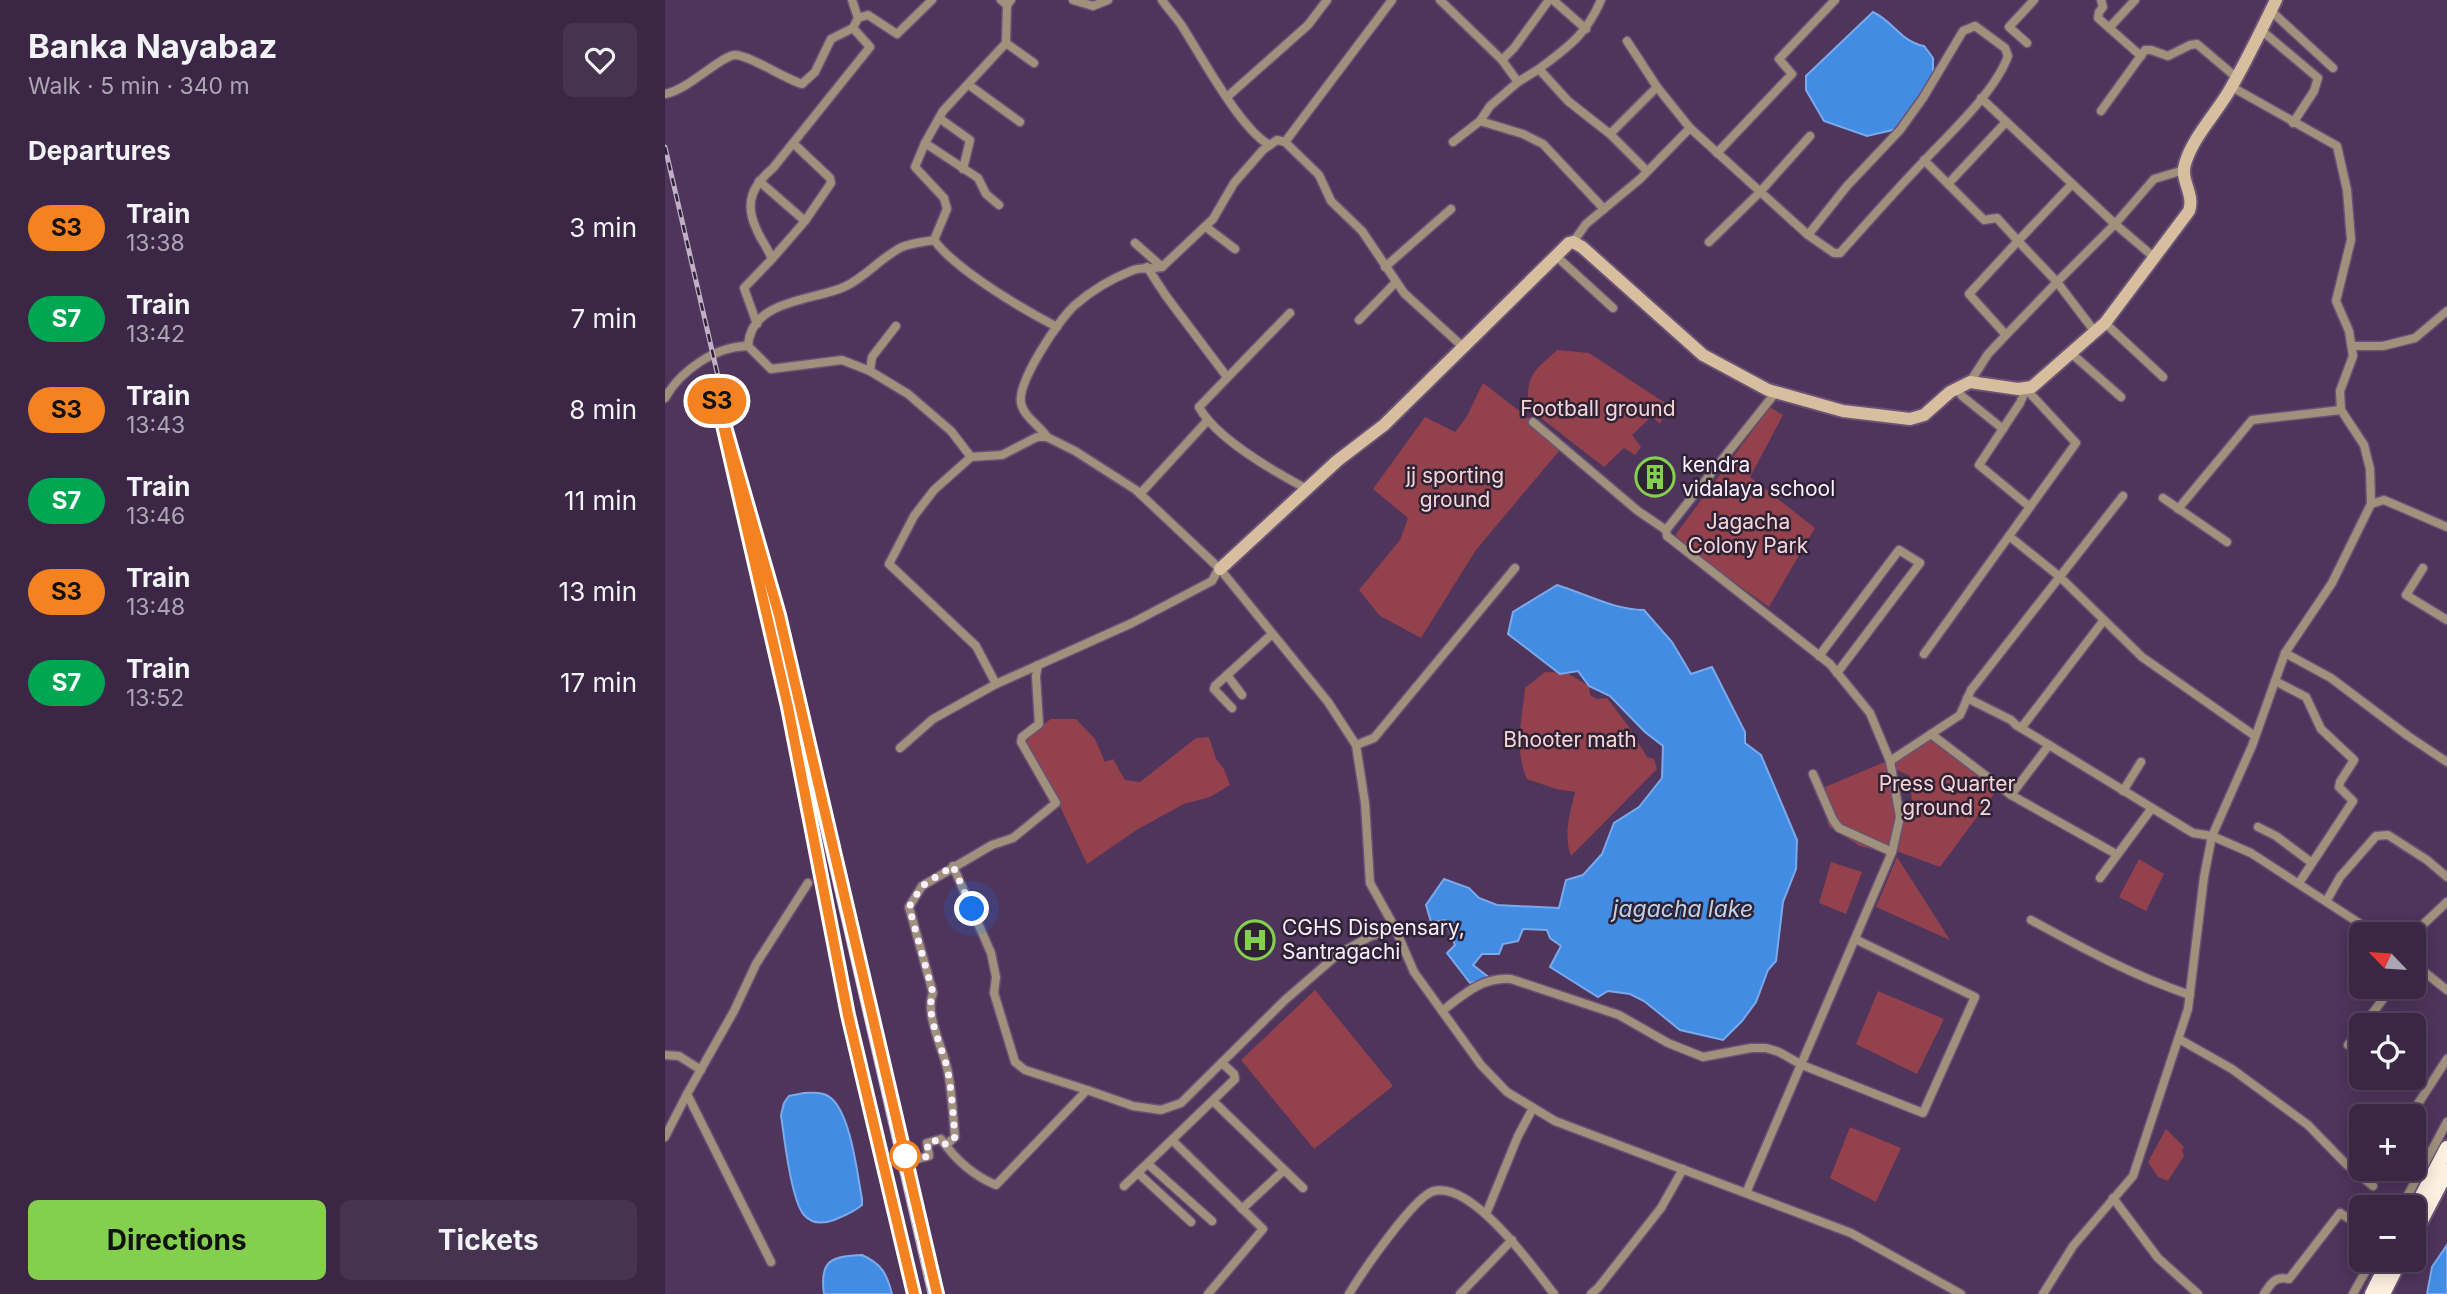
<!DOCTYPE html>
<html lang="en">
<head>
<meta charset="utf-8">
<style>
  :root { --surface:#3b2745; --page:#463350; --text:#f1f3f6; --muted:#aca5b3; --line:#54445e; --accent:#84d04e }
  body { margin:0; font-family:Inter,sans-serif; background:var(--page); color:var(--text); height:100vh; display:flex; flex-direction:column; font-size:26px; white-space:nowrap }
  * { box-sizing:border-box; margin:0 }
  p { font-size:23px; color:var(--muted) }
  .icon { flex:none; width:38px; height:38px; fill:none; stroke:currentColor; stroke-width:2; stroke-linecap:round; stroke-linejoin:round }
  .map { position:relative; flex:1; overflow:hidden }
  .details { display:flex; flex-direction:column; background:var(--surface); width:665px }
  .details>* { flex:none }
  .badge { padding:0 14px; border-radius:23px; font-size:24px; line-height:46px }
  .needle { width:46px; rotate:295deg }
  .controls { position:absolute; left:1684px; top:922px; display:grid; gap:14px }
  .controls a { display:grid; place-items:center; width:77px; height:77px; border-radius:10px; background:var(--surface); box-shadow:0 4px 18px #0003,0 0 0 2px var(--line); font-size:35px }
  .you { position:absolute; width:35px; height:35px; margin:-18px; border:5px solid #fff; border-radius:50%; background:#1a73e8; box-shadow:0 0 0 10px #1a73e833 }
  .map>.badge { position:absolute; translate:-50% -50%; box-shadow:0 0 0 4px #fff }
  h2 { padding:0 28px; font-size:26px; line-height:63px }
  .round { display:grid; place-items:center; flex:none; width:74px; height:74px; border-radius:10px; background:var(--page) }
  .summary { display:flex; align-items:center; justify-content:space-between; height:119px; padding:0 28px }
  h1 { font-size:33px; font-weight:700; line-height:52px }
  .primary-button { display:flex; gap:14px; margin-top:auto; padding:14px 28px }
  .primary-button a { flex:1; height:80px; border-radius:10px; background:var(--accent); color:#111; font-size:28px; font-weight:700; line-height:80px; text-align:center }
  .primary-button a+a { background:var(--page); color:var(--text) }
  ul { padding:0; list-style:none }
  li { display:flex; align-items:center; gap:21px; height:91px; padding:0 28px }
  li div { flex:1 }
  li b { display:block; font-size:26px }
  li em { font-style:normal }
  li .badge { min-width:77px; font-weight:700; text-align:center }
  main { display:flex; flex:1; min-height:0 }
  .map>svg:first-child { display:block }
  .green { fill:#93414c }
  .water { fill:#438ce4; stroke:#7aaaec; stroke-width:2 }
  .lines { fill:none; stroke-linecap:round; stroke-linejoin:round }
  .minor-casing { stroke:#6a5276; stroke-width:11 }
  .secondary-casing { stroke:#6a5276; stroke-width:16 }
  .trunk-casing { stroke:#6a5276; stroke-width:18 }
  .minor { stroke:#a0917d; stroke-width:8 }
  .secondary { stroke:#d6be9e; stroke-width:12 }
  .trunk { stroke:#fdf0e0; stroke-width:14 }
  .rail-casing { stroke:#bfafc7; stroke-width:5 }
  .rail { stroke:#2e2234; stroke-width:2.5; stroke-dasharray:8; stroke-linecap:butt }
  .line-casing { stroke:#fff; stroke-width:16 }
  .line { stroke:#f58220; stroke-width:10 }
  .walk { stroke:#faf0ff; stroke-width:7; stroke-dasharray:0 12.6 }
  .stop-dot { fill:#fff; stroke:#f58220; stroke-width:3.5 }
  .labels { text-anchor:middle; stroke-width:5; stroke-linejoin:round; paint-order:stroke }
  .park-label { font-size:21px; fill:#f6d5d7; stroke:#2e2234 }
  .poi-label { font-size:21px; fill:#faf0ff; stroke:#2e2234; text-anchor:start }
  .water-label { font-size:23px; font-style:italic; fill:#c0d2e8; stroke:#2e2234 }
</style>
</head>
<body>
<main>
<section class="details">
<div class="summary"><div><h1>Banka Nayabaz</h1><p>Walk · 5 min · 340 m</p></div><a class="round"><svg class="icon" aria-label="heart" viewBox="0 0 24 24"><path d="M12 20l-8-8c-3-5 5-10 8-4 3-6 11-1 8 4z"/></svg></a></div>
<h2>Departures</h2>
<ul>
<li><span class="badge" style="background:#f58220;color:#111">S3</span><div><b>Train</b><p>13:38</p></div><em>3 min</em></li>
<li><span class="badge" style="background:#00a651;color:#fff">S7</span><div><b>Train</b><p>13:42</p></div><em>7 min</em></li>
<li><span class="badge" style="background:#f58220;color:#111">S3</span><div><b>Train</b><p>13:43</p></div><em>8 min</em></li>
<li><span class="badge" style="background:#00a651;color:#fff">S7</span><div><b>Train</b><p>13:46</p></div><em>11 min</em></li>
<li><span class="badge" style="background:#f58220;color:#111">S3</span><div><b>Train</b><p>13:48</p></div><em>13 min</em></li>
<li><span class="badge" style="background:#00a651;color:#fff">S7</span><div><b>Train</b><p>13:52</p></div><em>17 min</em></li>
</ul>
<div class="primary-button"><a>Directions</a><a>Tickets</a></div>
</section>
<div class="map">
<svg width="1782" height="1294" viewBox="0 0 1782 1294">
  <rect width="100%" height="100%" fill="#4f345c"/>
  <!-- green -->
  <g class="green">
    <path d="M 892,350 L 924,353 L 1003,405 L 995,424 L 987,416 L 967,435 L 976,447 L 970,455 L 959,448 L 939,467 L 863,408 C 862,374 867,373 892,350 Z"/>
    <path d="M 818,383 L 899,445 L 811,550 L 756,638 L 715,616 L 694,590 L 735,540 L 743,518 L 708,489 L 760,417 L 790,432 L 801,418 Z"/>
    <path d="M 1105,407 L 1118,415 L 1085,477 L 1150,528 L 1104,607 L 1013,542 L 1011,534 Z"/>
    <path d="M 880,672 L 902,673 L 924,686 L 925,695 L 932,699 L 942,698 L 964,727 L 982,757 L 989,759 L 992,769 L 906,856 C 898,834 905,814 910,792 L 891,789 L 862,779 C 849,750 857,719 860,688 Z"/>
    <path d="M 386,719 L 411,719 L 430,739 L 440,762 L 448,759 L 460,780 L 475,782 L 531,738 L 544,737 L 551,759 L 559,769 L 565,785 L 545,797 L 519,804 L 473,829 L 422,864 L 386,787 L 356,740 Z"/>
    <path d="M 1267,739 L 1332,790 L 1275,867 L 1231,851 L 1239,810 L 1247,804 L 1245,776 L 1232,770 L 1230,762 Z"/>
    <path d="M 1222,761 L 1232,818 L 1223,853 L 1195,846 L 1164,827 L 1153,790 Z"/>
    <path d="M 1232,857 L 1285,940 L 1211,907 Z"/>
    <path d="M 1474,859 L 1499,874 L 1481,911 L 1454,897 Z"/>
    <path d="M 1166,862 L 1197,872 L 1181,914 L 1154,903 Z"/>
    <path d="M 650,990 L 728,1086 L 649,1149 L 576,1060 Z"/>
    <path d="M 1213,991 L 1279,1019 L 1252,1074 L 1191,1044 Z"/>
    <path d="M 1185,1127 L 1236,1148 L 1211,1202 L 1165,1178 Z"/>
    <path d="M 1501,1129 L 1519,1147 L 1517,1150 L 1519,1156 L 1503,1181 L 1493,1177 L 1483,1162 Z"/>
  </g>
  <!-- water -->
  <g class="water">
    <path d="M 1208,12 C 1229,22 1235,41 1259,46 L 1268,58 L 1268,74 L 1255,99 L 1232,129 L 1202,136 L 1159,121 L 1141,90 L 1141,76 Z"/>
    <path d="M 892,585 C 921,594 950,610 979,610 L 1007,642 L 1026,674 L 1047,667 L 1080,732 L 1080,743 L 1096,755 L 1132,840 L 1131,869 L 1118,902 L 1111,961 L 1103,970 L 1091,1002 L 1077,1021 L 1058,1040 L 1015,1030 L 979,1001 L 965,994 L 943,991 L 933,997 L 885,967 L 896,946 L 885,938 L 882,930 L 858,929 L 853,941 L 838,944 L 834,954 L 817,954 L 808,965 L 826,979 L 805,983 L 782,953 L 790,945 L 780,920 L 766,922 L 761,905 L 779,879 L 804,888 L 814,898 L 832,905 L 894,908 L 901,880 L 918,875 L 937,854 L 949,823 L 974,807 L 997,778 L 998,746 L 980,732 L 945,696 L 924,686 L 913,671 L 895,674 L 843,634 L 848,612 Z"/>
    <path d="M 139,1093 C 148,1093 158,1091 166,1098 C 186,1115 192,1173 197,1199 L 197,1205 C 189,1212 179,1216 169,1220 C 158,1224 147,1224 139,1215 C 126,1200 119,1136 116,1115 L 119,1103 L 124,1096 Z"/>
    <path d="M 1782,1245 L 1782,1294 L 1762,1294 L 1767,1267 Z"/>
    <path d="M 197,1255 C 217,1264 222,1274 227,1294 L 159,1294 C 154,1260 167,1256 197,1255 Z"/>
  </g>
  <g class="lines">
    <!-- minor casing -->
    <g class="minor-casing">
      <g id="minor">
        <path d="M 187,0 L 193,18 L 203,15 L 232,34 L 267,0"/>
        <path d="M 336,0 L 342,5 L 346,0"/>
        <path d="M 408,0 L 428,6 L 443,0"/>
        <path d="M 497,0 C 503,9 511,17 517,26 C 536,56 575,128 603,144"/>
        <path d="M 775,0 L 837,60 L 853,82"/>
        <path d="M 888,0 L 921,29"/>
        <path d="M 936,0 C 921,35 904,46 874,69 L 903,101 L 945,134"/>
        <path d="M 1436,0 L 1438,7 L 1434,12 L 1433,18 L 1476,56"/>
        <path d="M 1606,11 L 1668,68"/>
        <path d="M 1444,28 L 1470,0"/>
        <path d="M 1596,30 L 1653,78 L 1649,91 L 1628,123"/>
        <path d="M 962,41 L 992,87"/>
        <path d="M 341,43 L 369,63"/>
        <path d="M 1362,43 L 1344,27 L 1369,0"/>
        <path d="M 837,60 L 849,48 L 884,0"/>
        <path d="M 304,85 L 355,122"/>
        <path d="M 0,94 C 24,90 57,54 71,55 C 88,57 118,78 137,84 L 150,72 L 166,39 L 188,28 L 193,18"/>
        <path d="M 562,97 L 643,25 L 662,0"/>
        <path d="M 1316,98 L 1450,224 L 1490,258"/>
        <path d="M 1436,111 L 1480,50 L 1486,50 L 1503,56 L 1525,45 L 1532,44 L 1572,78"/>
        <path d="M 274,118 L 305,140 L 298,169"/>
        <path d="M 815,121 L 858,134 L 878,144 L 939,209"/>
        <path d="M 1025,128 L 1143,235 L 1169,253 L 1175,253 C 1203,222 1230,191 1259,161 C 1285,133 1330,92 1343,56 L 1340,48 L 1310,26 L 1298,31 L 1258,98 L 1235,130 L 1182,186 L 1143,235"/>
        <path d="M 620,142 L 727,0"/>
        <path d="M 788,142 L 815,121 L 825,106 L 853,82 L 874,69"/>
        <path d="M 260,143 L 313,178 L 321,194 L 334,205"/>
        <path d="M 1052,153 L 1127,74 L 1114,59 L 1170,0"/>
        <path d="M 1259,160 L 1319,220 L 1332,218 L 1353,241 L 1407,184"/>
        <path d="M 94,181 L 140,221"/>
        <path d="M 1283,184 L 1341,122"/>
        <path d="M 541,227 L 570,249"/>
        <path d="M 269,240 C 291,270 359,310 392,327"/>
        <path d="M 1353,241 L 1392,282 L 1341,335 L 1304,294 Z"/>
        <path d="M 908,242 L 921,224 L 975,179 L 1025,128 L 992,87 L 945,134 L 982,171"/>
        <path d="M 1044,242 L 1095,192 L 1145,136"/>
        <path d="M 470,243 L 497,267"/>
        <path d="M 890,255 L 948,308"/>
        <path d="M 107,259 L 140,221 L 166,183 L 165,178 L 128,143"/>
        <path d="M 482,267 L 501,296 L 562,377"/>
        <path d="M 720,267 L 786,209"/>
        <path d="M 625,313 L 534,407 C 551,439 610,472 642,489"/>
        <path d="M 694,320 L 731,282"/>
        <path d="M 1440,323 L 1498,377"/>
        <path d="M 92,324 L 79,288 L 107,259 C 103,248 95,239 91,228 C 79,202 88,185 108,168 L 205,47 L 188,28"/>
        <path d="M 1430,332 L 1392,282 L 1450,224 L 1489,179 L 1519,170"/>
        <path d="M 83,346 C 86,299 148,301 179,287 C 200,278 216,257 237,247 C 247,243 259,242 269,240 L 282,209 L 279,198 L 250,167 L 260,143 L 278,111 L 341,43 L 342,5"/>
        <path d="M 1687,346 L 1718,346 L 1750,338 L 1782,311"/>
        <path d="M 1407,354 L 1456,397"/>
        <path d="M 205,371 L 207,357 L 231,326"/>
        <path d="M 1305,382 L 1323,354 L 1341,335"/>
        <path d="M 1292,388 L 1297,396 L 1338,429"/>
        <path d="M 0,398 C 16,370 51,346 83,346 L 106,369 L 177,360 L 205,371 L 243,394 L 286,431 L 306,457 L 337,455 L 372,437 L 382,437 L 410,451 L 471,490 L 555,569 L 663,702 L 691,745 L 700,803 L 705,883 L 730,928"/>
        <path d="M 868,422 L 973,511 L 1001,530"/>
        <path d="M 382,437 C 375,426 358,416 356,403 C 352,382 394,319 410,305 C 426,291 446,279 466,271 C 477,266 486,270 497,267 L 548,219 L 569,183 L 598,150 L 612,140 L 620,142 L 654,175 L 666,201 L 697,231 L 739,293 L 798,347"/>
        <path d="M 475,494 L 543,420"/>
        <path d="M 1498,498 L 1562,542"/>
        <path d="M 1706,504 L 1719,500 L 1782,527"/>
        <path d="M 1365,507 L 1314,465 L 1355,403 L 1361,389 L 1411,443 L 1344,536 L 1395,577 L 1477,657 L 1590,736"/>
        <path d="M 1513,509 L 1587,420 L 1676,410"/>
        <path d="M 1758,568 L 1741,595 L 1782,620"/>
        <path d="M 1620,653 L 1666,678 L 1743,736 L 1782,762"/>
        <path d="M 1259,654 L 1344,536"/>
        <path d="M 1154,656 L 1234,550 L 1255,563 L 1172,673"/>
        <path d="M 562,675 L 577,695"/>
        <path d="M 1610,681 L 1641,697 L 1656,729 L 1689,760 L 1675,782 L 1674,787 L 1688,801 L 1634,883"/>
        <path d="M 331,684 L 467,623 L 547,581 L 554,568"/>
        <path d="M 1302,698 L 1346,720 L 1351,725 L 1384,745"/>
        <path d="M 567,708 L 549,689 L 550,686 L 607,634"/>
        <path d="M 1357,727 L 1439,620"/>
        <path d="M 1266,734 L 1346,795 L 1384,745 L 1528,833 L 1547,836 L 1586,853 L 1711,934"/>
        <path d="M 691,745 L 709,738 L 850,568"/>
        <path d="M 235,748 L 268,719 L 331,684 L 311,646 L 224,564 L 249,516 L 269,490 L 306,457"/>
        <path d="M 1225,761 L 1295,715 L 1306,690 L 1458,496"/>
        <path d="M 1148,774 L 1168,820 L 1174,828 L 1227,852"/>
        <path d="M 1458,791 L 1476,762"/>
        <path d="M 1346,795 L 1451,854"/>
        <path d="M 1593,827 L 1611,836 L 1647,863"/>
        <path d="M 288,866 L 326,953 L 331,977 L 329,993 L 350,1062 L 360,1070 L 422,1090"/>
        <path d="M 1435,878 L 1487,808"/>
        <path d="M 1662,900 L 1675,877 L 1711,836 L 1723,835 L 1762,860 L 1782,877"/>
        <path d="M 1366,920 C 1417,948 1469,976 1525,995"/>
        <path d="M 1748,934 L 1782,902"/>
        <path d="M 1748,963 L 1782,990"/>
        <path d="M 777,1011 C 799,994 817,977 846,979 L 954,1015 L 1003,1043 L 1038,1057 L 1086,1048 L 1101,1048 L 1114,1052 L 1137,1065 L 1258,1113 L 1310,997 L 1190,939"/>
        <path d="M 1698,1026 L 1727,987"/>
        <path d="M 1514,1039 L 1567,1069 L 1643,1125 L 1681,1164 L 1708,1186"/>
        <path d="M 1683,1045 L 1696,1028"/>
        <path d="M 0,1055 L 14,1056 L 36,1070"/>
        <path d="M 548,1101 L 638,1188"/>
        <path d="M 1745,1116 L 1782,1059"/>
        <path d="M 0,1137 L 22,1094"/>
        <path d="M 507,1140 L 598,1229 L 543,1294"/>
        <path d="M 281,1145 L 290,1137 C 288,1115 287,1093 283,1072 C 279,1050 259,1014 268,993 L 244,907 L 257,886 L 327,845 L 348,838 L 391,803 L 356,742 L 357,737 L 374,724 L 371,676 L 373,665"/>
        <path d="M 250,1154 L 251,1159 L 264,1156 L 262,1143 L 276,1139 C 290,1159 309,1176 331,1185 L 422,1090 L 468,1106 L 496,1110 L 516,1103 L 620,1000 L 672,955 L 704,937 L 730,928 L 749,972 L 816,1065 L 842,1092 L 890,1121 L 1186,1233 L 1296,1294"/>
        <path d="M 483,1164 L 547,1221"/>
        <path d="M 473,1173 L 526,1222"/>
        <path d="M 459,1186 L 570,1079 L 569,1074 L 557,1063"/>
        <path d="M 1081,1193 L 1227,852 L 1235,817 L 1225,761 L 1205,713 L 1165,664 L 1002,536 L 1001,530 L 1111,392"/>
        <path d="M 1448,1198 L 1493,1258 L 1533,1294"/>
        <path d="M 1736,1208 L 1782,1122"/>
        <path d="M 577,1209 L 619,1170"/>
        <path d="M 821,1214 L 853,1136 L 868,1108"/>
        <path d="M 106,1262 L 22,1094 L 69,1011 L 91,964 L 143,883"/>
        <path d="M 684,1294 C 696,1274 750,1195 769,1191 C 808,1182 868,1267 889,1294"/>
        <path d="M 795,1294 L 847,1240"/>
        <path d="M 926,1294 L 933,1288 L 996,1208 L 1018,1169"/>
        <path d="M 1378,1294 L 1408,1246 L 1468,1176 L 1523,1009 L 1539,877 L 1547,836 L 1587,746 L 1620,653 L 1667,583 L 1706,504 L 1705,469 L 1699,445 L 1676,410 L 1675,391 L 1688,356 L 1684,331 L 1671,301 L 1686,240 L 1682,190 L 1672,146 L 1567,87"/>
        <path d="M 1599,1294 C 1606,1283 1610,1276 1624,1279 L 1675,1213 L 1696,1226"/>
        <path d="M 1688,1294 L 1707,1260"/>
      </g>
    </g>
    <!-- secondary casing -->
    <g class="secondary-casing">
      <path id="secondary" d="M 555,569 L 672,461 L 719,425 L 904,243 L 908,242 L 917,247 L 1038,355 L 1103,390 L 1178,411 L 1245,419 L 1259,415 L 1285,392 L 1305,382 L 1353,389 L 1367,387 L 1440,323 L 1524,211 C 1530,194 1515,181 1520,164 C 1528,136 1553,112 1567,86 C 1583,58 1597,29 1611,0"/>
    </g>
    <!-- trunk casing -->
    <g class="trunk-casing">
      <g id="trunk">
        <path d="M 1748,1213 L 1782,1148"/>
        <path d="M 1748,1236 L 1782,1171"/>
        <path d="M 1707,1294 L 1724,1260"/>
        <path d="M 1718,1294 L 1735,1260"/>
      </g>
    </g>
    <!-- minor -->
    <use href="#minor" class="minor"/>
    <!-- secondary -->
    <use href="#secondary" class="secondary"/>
    <!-- trunk -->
    <use href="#trunk" class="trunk"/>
    <!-- rail casing -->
    <g class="rail-casing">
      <g id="rail">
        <path d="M 0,147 L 265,1294"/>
        <path d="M 144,816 L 183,1015 L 249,1294"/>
      </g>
    </g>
    <!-- rail -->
    <use href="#rail" class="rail"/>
  </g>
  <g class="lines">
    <!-- line casing -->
    <g class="line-casing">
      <path id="line" d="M 249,1294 L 183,1015 L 123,707 L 52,399 L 114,615 L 272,1294"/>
    </g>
    <!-- line -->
    <use href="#line" class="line"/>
    <!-- walk -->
    <path class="walk" d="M 240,1156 L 250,1154 L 251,1159 L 264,1156 L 262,1143 L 276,1139 L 281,1145 L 290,1137 C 288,1115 287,1093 283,1072 C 279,1050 259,1014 268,993 L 244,907 L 257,886 L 288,866 L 307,909"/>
  </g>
  <!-- icons -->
  <defs>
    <g id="building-ring" transform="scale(2.0125)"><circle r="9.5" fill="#2e2234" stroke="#84d04e" stroke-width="1.5"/><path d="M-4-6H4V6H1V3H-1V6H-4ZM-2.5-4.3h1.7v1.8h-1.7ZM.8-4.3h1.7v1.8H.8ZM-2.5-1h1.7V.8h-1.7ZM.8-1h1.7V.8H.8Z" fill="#84d04e"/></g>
    <g id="hospital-ring" transform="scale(2.0125)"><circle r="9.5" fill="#2e2234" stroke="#84d04e" stroke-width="1.5"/><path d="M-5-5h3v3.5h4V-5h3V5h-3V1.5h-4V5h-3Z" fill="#84d04e"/></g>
  </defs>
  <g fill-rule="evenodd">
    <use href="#building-ring" x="990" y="477"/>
    <use href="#hospital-ring" x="590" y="940"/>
  </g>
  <!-- markers -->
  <circle class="stop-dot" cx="240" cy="1156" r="14"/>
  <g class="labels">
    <!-- park labels -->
    <g class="park-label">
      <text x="933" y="416">Football ground</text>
      <text x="790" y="483">jj sporting<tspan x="790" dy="24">ground</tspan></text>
      <text x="1083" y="529">Jagacha<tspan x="1083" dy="24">Colony Park</tspan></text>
      <text x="905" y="747">Bhooter math</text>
      <text x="1282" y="791">Press Quarter<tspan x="1282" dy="24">ground 2</tspan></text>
    </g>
    <!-- poi labels -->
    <g class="poi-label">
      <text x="1017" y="472">kendra<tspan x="1017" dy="24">vidalaya school</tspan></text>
      <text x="617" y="935">CGHS Dispensary,<tspan x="617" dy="24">Santragachi</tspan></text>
    </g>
    <!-- water labels -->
    <g class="water-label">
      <text x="1018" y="917">jagacha lake</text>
    </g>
  </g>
</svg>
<div class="controls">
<a><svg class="needle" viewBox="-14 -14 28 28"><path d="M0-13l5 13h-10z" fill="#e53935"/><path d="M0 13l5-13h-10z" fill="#aca5b3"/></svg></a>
<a><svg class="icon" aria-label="locate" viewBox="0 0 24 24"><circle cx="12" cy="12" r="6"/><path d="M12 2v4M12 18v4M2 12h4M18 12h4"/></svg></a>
<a>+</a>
<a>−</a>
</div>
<div class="you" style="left:307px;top:909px"></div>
<b class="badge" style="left:52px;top:401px;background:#f58220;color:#111">S3</b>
</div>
</main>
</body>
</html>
